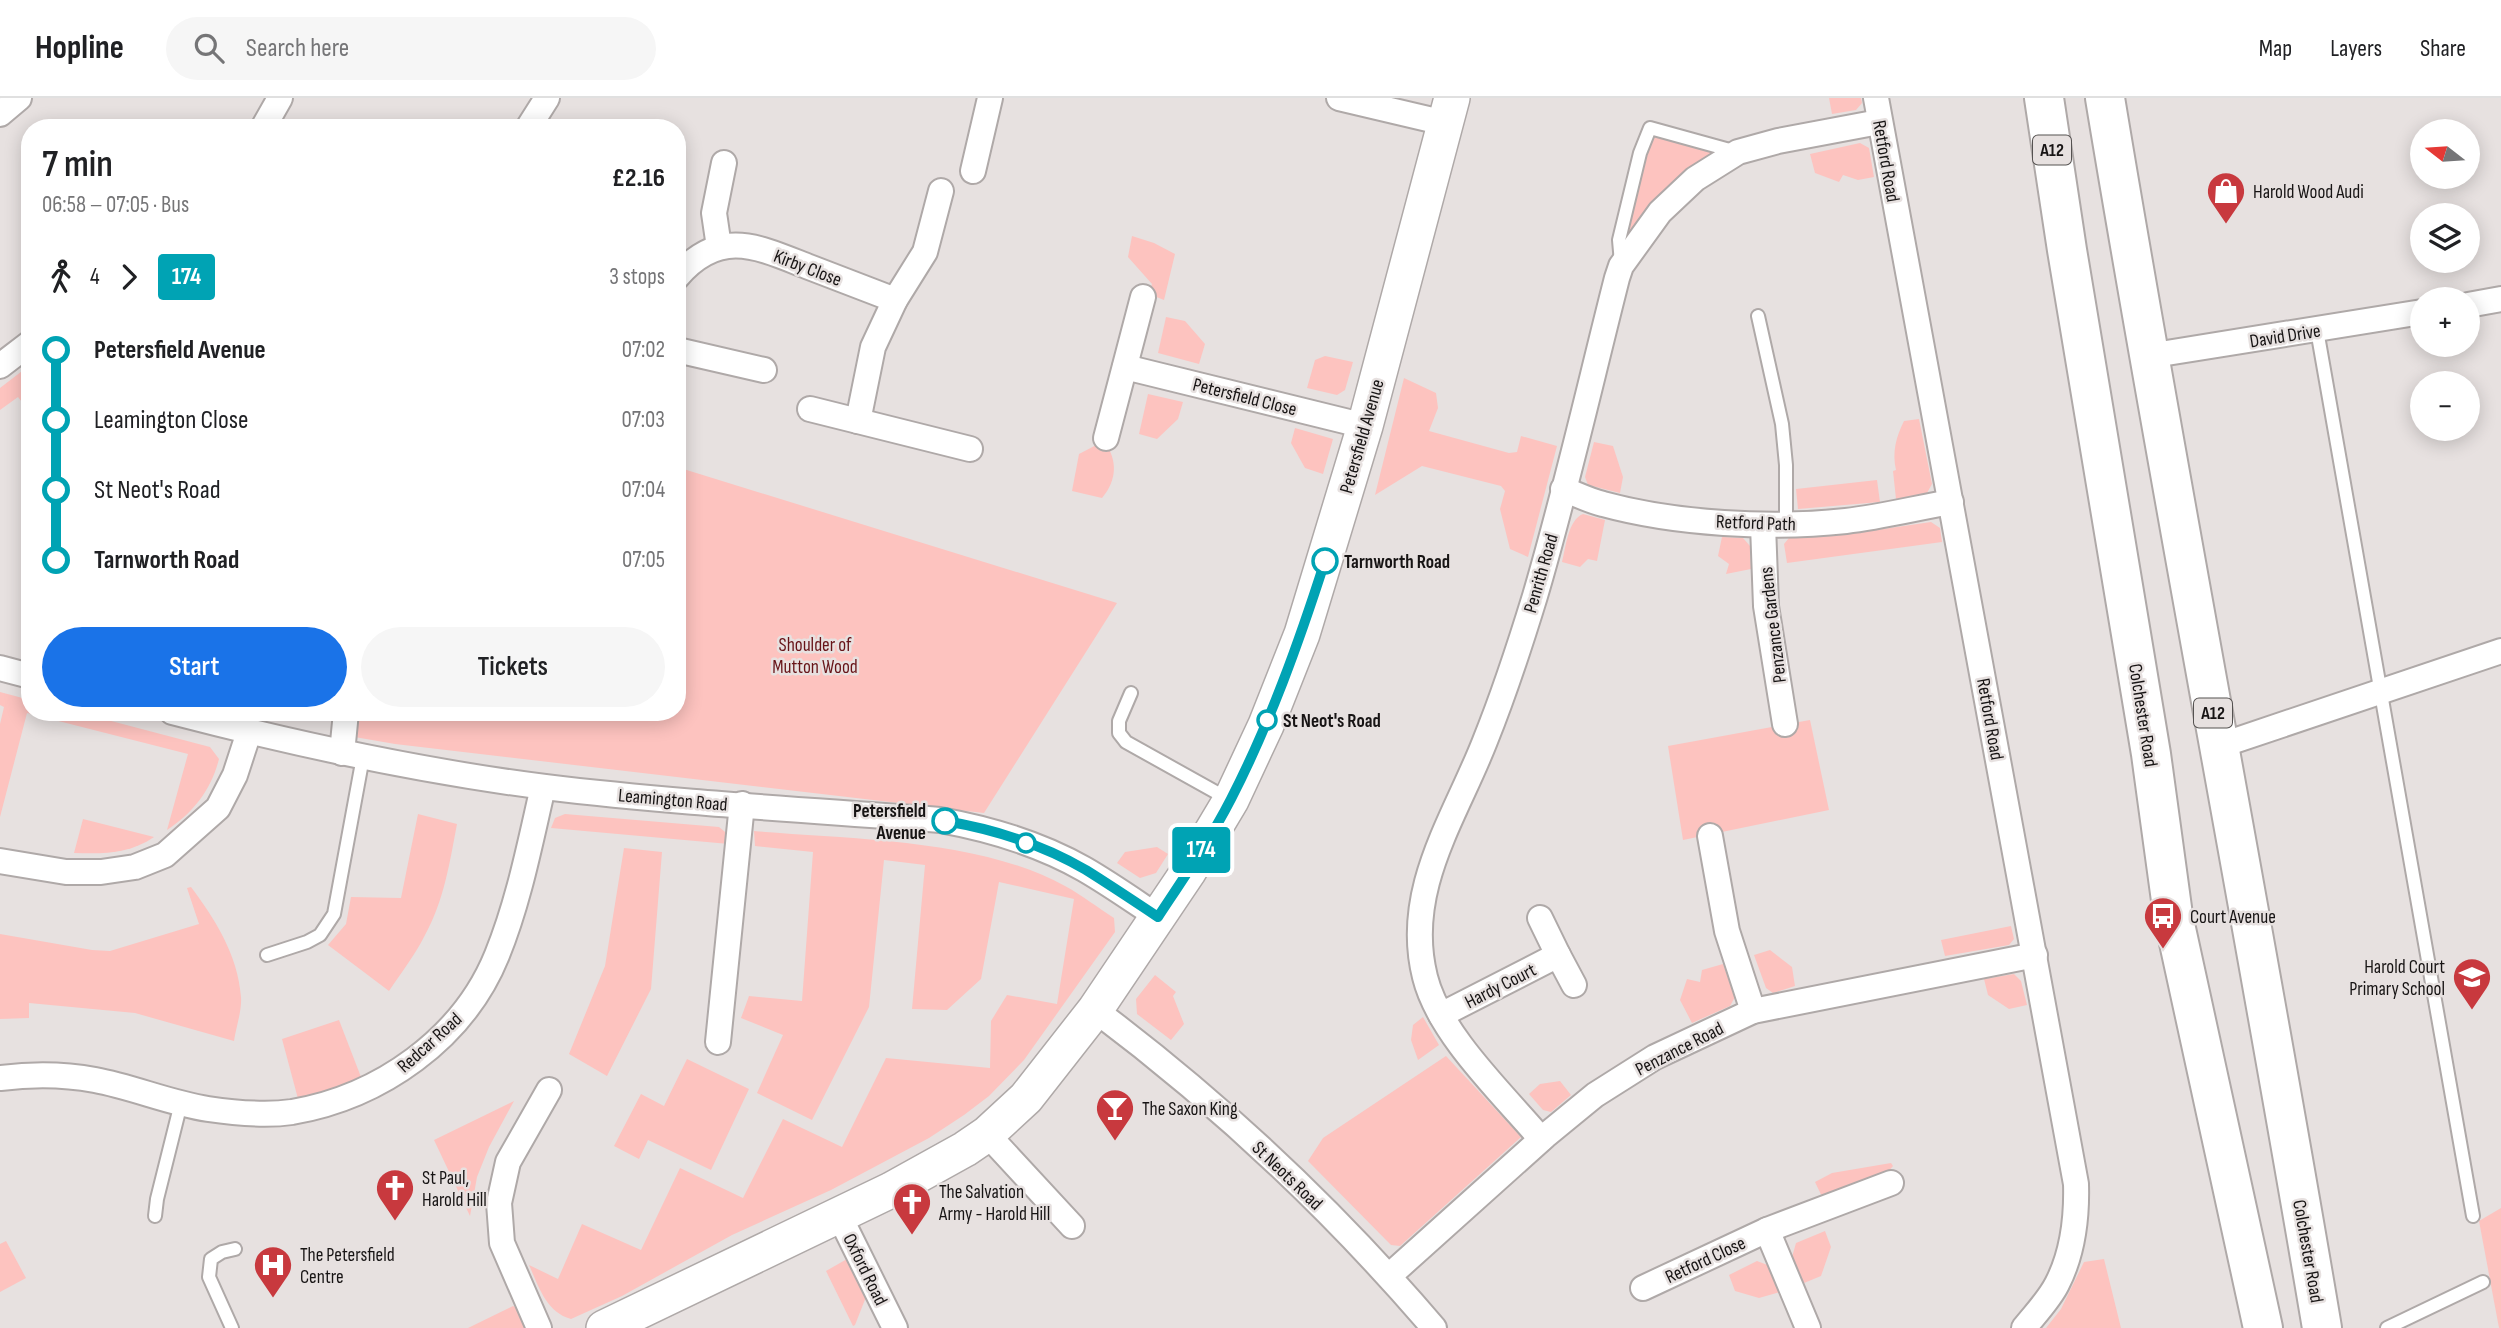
<!DOCTYPE html>
<html lang="en">
<head>
<meta charset="utf-8">
<style>
  :root { --surface:#fff; --page:#f6f6f6; --text:#202124; --muted:#757577; --line:#e0e0e0; --accent:#1a73e8 }
  body { margin:0; font-family:"Sofia Sans Condensed",sans-serif; background:var(--page); color:var(--text); height:100vh; display:flex; flex-direction:column; font-size:26px; white-space:nowrap }
  * { box-sizing:border-box; margin:0 }
  p { font-size:23px; color:var(--muted) }
  .icon { flex:none; width:38px; height:38px; fill:none; stroke:currentColor; stroke-width:2; stroke-linecap:round; stroke-linejoin:round }
  .map { position:relative; flex:1; overflow:hidden }
  .sheet { position:absolute; left:21px; top:21px; width:665px; height:602px; display:flex; flex-direction:column; background:var(--surface); border-radius:28px; box-shadow:0 4px 18px #0003 }
  .sheet>* { flex:none }
  .badge { padding:0 14px; border-radius:5px; font-size:24px; line-height:46px }
  .needle { width:46px; rotate:287deg }
  .fabs { position:absolute; left:2410px; top:21px; display:grid; gap:14px }
  .fabs a { display:grid; place-items:center; width:70px; height:70px; border-radius:50%; background:var(--surface); box-shadow:0 4px 18px #0003; font-size:35px }
  .map>.badge { position:absolute; translate:-50% -50%; box-shadow:0 0 0 4px #fff }
  .legs { display:flex; align-items:center; gap:10px; height:77px; padding:0 21px; font-size:23px }
  .legs p { margin-inline-start:auto }
  .summary { display:flex; align-items:center; justify-content:space-between; height:119px; padding:0 21px }
  h1 { font-size:38px; font-weight:600; line-height:52px }
  .button { display:flex; gap:14px; margin-top:auto; padding:14px 21px }
  .button a { flex:1; height:80px; border-radius:42px; background:var(--accent); color:#fff; font-size:28px; font-weight:600; line-height:80px; text-align:center }
  .button a+a { background:var(--page); color:var(--text) }
  ul { padding:0 21px; list-style:none }
  li { display:flex; align-items:center; gap:24px; height:70px; font-size:26px }
  li i { display:grid; place-items:center; width:10px; height:100%; margin:0 9px; background:currentColor }
  li i::after { content:''; width:18px; height:18px; margin:-9px; border:5px solid; border-radius:50%; background:var(--surface) }
  li p { margin-inline-start:auto }
  li:first-child i { background:linear-gradient(#0000 50%,currentColor 0) }
  li:last-child i { background:linear-gradient(currentColor 50%,#0000 0) }
  header { display:flex; align-items:center; gap:42px; box-sizing:border-box; height:98px; padding:0 35px; background:var(--surface); border-bottom:2px solid var(--line) }
  header strong { font-size:33px }
  nav { display:flex; gap:38px; margin-inline-start:auto; font-size:24px }
  .search { width:490px; height:63px; background:var(--page); display:flex; align-items:center; gap:18px; box-sizing:border-box; padding:0 24px; border-radius:38px; color:var(--muted); font-size:26px }
  .map>svg:first-child { display:block }
  .green { fill:#fdc3bf }
  .lines { fill:none; stroke-linecap:round; stroke-linejoin:round }
  .lane-casing { stroke:#afa9a8; stroke-width:16 }
  .street-casing { stroke:#afa9a8; stroke-width:28 }
  .secondary-casing { stroke:#afa9a8; stroke-width:38 }
  .highway-casing { stroke:#afa9a8; stroke-width:42 }
  .lane { stroke:#fff; stroke-width:12 }
  .street { stroke:#fff; stroke-width:24 }
  .secondary { stroke:#fff; stroke-width:35 }
  .highway { stroke:#fff; stroke-width:38 }
  .line-1-casing { stroke:#fff; stroke-width:16 }
  .line-1 { stroke:#00a3b4; stroke-width:10 }
  .stop-1-dot { fill:#fff; stroke:#00a3b4; stroke-width:3.5 }
  .labels { text-anchor:middle; stroke-width:5; stroke-linejoin:round; paint-order:stroke }
  .shield { fill:#e7e1e0; stroke:#555251; stroke-width:2 }
  .shield-label { font-size:18px; font-weight:bold; fill:#171414 }
  .street-label { font-size:19px; fill:#171414; stroke:#e7e1e0 }
  .poi-label { font-size:19px; fill:#171414; stroke:#e7e1e0; text-anchor:start }
  .stop-label { font-size:19px; font-weight:bold; fill:#171414; stroke:#e7e1e0; text-anchor:start }
  .park-label { font-size:19px; fill:#671418; stroke:#e7e1e0 }
</style>
</head>
<body>
<header>
<strong>Hopline</strong>
<div class="search"><svg class="icon" aria-label="search" viewBox="0 0 24 24"><circle cx="10" cy="10" r="6"/><path d="M15 15l6 6"/></svg>Search here</div>
<nav><a>Map</a><a>Layers</a><a>Share</a></nav>
</header>
<div class="map">
<svg width="2501" height="1230" viewBox="0 0 2501 1230">
  <rect width="100%" height="100%" fill="#e7e1e0"/>
  <!-- green -->
  <g class="green">
    <path d="M 1829,0 L 1861,0 L 1862,5 L 1856,12 L 1832,16 Z"/>
    <path d="M 1650,30 L 1738,54 L 1621,168 L 1619,142 Z"/>
    <path d="M 1860,45 L 1869,50 L 1874,79 L 1858,82 L 1843,77 L 1839,84 L 1815,75 L 1810,56 Z"/>
    <path d="M 1132,138 L 1154,145 L 1175,156 L 1164,202 L 1149,196 L 1152,186 L 1128,159 Z"/>
    <path d="M 1166,219 L 1185,223 L 1205,246 L 1199,266 L 1158,255 Z"/>
    <path d="M 1325,258 L 1353,264 L 1345,292 L 1337,297 L 1307,290 L 1315,262 Z"/>
    <path d="M 30,267 L 30,314 L 18,299 L 0,312 L 0,290 Z"/>
    <path d="M 1404,280 L 1436,295 L 1438,310 L 1429,333 L 1509,355 L 1517,354 L 1521,338 L 1557,348 L 1528,459 L 1510,451 L 1500,411 L 1505,393 L 1501,388 L 1422,368 L 1375,397 Z"/>
    <path d="M 1148,296 L 1183,304 L 1178,321 L 1157,341 L 1139,336 Z"/>
    <path d="M 1919,321 L 1932,386 L 1927,395 L 1896,401 L 1893,373 L 1896,372 C 1892,354 1896,339 1904,323 Z"/>
    <path d="M 1295,330 L 1333,341 L 1323,376 L 1305,370 L 1291,345 Z"/>
    <path d="M 1104,343 C 1118,362 1117,382 1102,400 L 1072,393 L 1079,356 Z"/>
    <path d="M 1594,344 L 1613,348 L 1623,379 L 1620,395 L 1588,387 L 1585,379 Z"/>
    <path d="M 677,369 L 1117,505 L 984,715 L 395,646 L 343,637 L 346,614 L 677,614 Z"/>
    <path d="M 1877,382 L 1880,404 L 1798,411 L 1796,391 Z"/>
    <path d="M 1583,416 L 1605,422 L 1597,463 L 1588,461 L 1580,469 L 1562,464 C 1566,449 1568,422 1583,416 Z"/>
    <path d="M 1931,424 L 1940,430 L 1942,444 L 1787,465 L 1784,446 L 1789,440 L 1849,436 Z"/>
    <path d="M 1722,439 L 1743,440 L 1750,448 L 1751,471 L 1726,476 L 1729,466 L 1718,458 Z"/>
    <path d="M 0,594 L 30,602 L 30,614 L 77,614 L 210,649 L 219,661 C 211,692 194,714 167,732 L 188,656 L 27,615 L 0,719 L 0,626 L 4,609 L 0,607 Z"/>
    <path d="M 1810,622 L 1829,712 L 1683,742 L 1668,648 Z"/>
    <path d="M 418,716 L 457,726 C 450,763 444,803 425,837 C 415,857 401,875 389,893 L 328,847 L 346,826 L 351,799 L 401,800 Z"/>
    <path d="M 565,716 L 719,729 L 730,738 L 729,746 L 551,730 L 555,720 Z"/>
    <path d="M 83,721 L 154,739 C 129,756 104,756 74,755 Z"/>
    <path d="M 754,733 C 849,741 981,741 1065,788 C 1082,797 1098,810 1114,820 L 1115,834 L 1024,962 L 989,998 L 964,1017 L 929,1040 L 831,1092 L 732,1137 L 622,1198 L 571,1221 C 546,1214 539,1189 529,1167 L 558,1181 L 582,1126 L 641,1152 L 680,1070 L 743,1100 L 783,1021 L 842,1049 L 886,960 L 990,970 L 991,923 L 1007,897 L 1057,906 L 1074,801 L 999,784 L 981,881 L 947,912 L 912,911 L 925,767 L 884,762 L 869,909 L 812,1022 L 757,995 L 783,937 L 741,920 L 749,898 L 802,903 L 813,754 L 755,748 Z"/>
    <path d="M 1157,749 L 1168,756 L 1156,775 L 1140,780 L 1117,765 L 1125,754 Z"/>
    <path d="M 624,750 L 662,754 L 651,891 L 607,978 L 569,956 L 605,868 Z"/>
    <path d="M 191,789 C 215,821 238,857 241,899 C 242,913 236,929 234,943 L 135,915 L 29,905 L 29,920 L 0,921 L 0,836 L 92,852 L 110,853 L 199,826 L 187,790 Z"/>
    <path d="M 2011,828 L 2014,841 L 2009,847 L 1945,858 L 1941,842 Z"/>
    <path d="M 1770,852 L 1792,869 L 1795,888 L 1773,895 L 1766,890 L 1754,857 Z"/>
    <path d="M 1723,866 L 1735,899 L 1730,908 L 1692,925 L 1680,902 L 1687,881 L 1700,884 L 1702,872 Z"/>
    <path d="M 2014,876 L 2021,883 L 2027,907 L 2009,911 L 1988,897 L 1984,881 Z"/>
    <path d="M 1155,877 L 1176,894 L 1173,898 L 1184,926 L 1171,942 L 1137,916 L 1136,901 Z"/>
    <path d="M 1423,919 L 1439,947 L 1418,962 L 1411,942 L 1413,927 Z"/>
    <path d="M 339,922 L 366,992 L 301,1012 L 282,941 Z"/>
    <path d="M 1446,958 L 1521,1039 L 1400,1148 L 1391,1147 L 1308,1063 L 1323,1040 Z"/>
    <path d="M 687,961 L 749,991 L 711,1072 L 648,1042 L 639,1061 L 614,1048 L 641,996 L 664,1008 Z"/>
    <path d="M 1560,983 L 1571,997 L 1551,1014 L 1543,1012 L 1529,996 L 1540,986 Z"/>
    <path d="M 514,1003 L 489,1049 L 477,1079 L 470,1118 L 434,1042 Z"/>
    <path d="M 1891,1065 L 1893,1068 L 1873,1092 L 1827,1109 L 1815,1084 L 1832,1075 Z"/>
    <path d="M 2501,1110 L 2501,1230 L 2499,1230 L 2479,1123 Z"/>
    <path d="M 1825,1133 L 1831,1149 L 1821,1178 L 1804,1185 L 1792,1159 L 1796,1145 Z"/>
    <path d="M 6,1143 L 26,1180 L 0,1194 L 0,1146 Z"/>
    <path d="M 847,1161 L 866,1199 L 855,1227 L 853,1228 L 826,1173 Z"/>
    <path d="M 2104,1161 L 2121,1230 L 2046,1230 L 2061,1211 L 2084,1164 Z"/>
    <path d="M 1757,1163 L 1770,1168 L 1780,1194 L 1759,1200 L 1735,1193 L 1729,1177 Z"/>
    <path d="M 513,1208 L 521,1212 L 526,1230 L 468,1230 Z"/>
  </g>
  <g class="lines">
    <!-- lane casing -->
    <g class="lane-casing">
      <g id="lane">
        <path d="M 1621,165 L 1619,142 L 1640,55 L 1650,30 L 1737,54"/>
        <path d="M 1758,218 L 1782,326 L 1786,367 L 1786,427"/>
        <path d="M 2317,232 L 2473,1118"/>
        <path d="M 1131,595 L 1119,623 L 1119,635 L 1126,644 L 1230,702"/>
        <path d="M 267,857 L 307,844 L 320,837 L 334,816 L 363,659"/>
        <path d="M 155,1118 L 157,1101 L 181,1005"/>
        <path d="M 232,1230 L 209,1179 L 211,1161 L 222,1154 L 235,1151"/>
        <path d="M 2387,1230 L 2483,1184"/>
      </g>
    </g>
    <!-- street casing -->
    <g class="street-casing">
      <g id="street">
        <path d="M 1339,0 L 1445,25"/>
        <path d="M 1876,0 L 2076,1086 C 2077,1121 2073,1155 2057,1186 C 2049,1202 2035,1216 2024,1230"/>
        <path d="M 0,16 L 19,0"/>
        <path d="M 263,30 L 280,0"/>
        <path d="M 528,30 L 547,0"/>
        <path d="M 973,73 L 990,0"/>
        <path d="M 719,149 L 714,115 L 724,65"/>
        <path d="M 677,179 C 720,129 758,149 809,169 C 838,180 867,191 895,202"/>
        <path d="M 2468,207 L 2501,201"/>
        <path d="M 677,252 L 764,272"/>
        <path d="M 2148,258 L 2422,214"/>
        <path d="M 0,268 L 30,245"/>
        <path d="M 1125,269 L 1365,328"/>
        <path d="M 810,311 L 970,351"/>
        <path d="M 858,323 L 873,249 L 895,202 L 925,154 L 941,93"/>
        <path d="M 1106,340 L 1143,199"/>
        <path d="M 1563,391 C 1576,396 1590,403 1603,406 C 1676,426 1771,431 1846,423 C 1881,419 1916,410 1951,404"/>
        <path d="M 1763,427 L 1766,508 L 1785,626"/>
        <path d="M 0,570 L 30,578"/>
        <path d="M 172,614 C 295,646 419,673 545,689 C 676,705 809,712 940,722 C 990,731 1040,746 1084,771 C 1110,786 1134,803 1158,819"/>
        <path d="M 2219,648 L 2501,553"/>
        <path d="M 342,655 L 346,614"/>
        <path d="M 1710,738 L 1727,833 L 1753,913"/>
        <path d="M 0,763 L 66,774 L 101,774 L 135,769 L 165,757 L 218,710 L 235,677 L 249,634"/>
        <path d="M 1558,857 L 1574,887"/>
        <path d="M 1095,912 C 1219,1005 1333,1112 1434,1230"/>
        <path d="M 1441,917 L 1558,857 L 1540,820"/>
        <path d="M 718,944 L 742,706"/>
        <path d="M 0,980 C 31,976 64,976 95,982 C 133,989 169,1005 208,1011 C 235,1015 264,1018 292,1014 C 380,999 463,941 497,857 C 519,803 530,745 543,689"/>
        <path d="M 987,1036 L 1072,1128"/>
        <path d="M 1541,1041 C 1503,996 1439,936 1425,879 C 1403,792 1455,720 1485,643 C 1504,596 1520,547 1535,498 C 1566,393 1590,286 1617,180 L 1621,168 L 1660,114 L 1695,81 L 1738,54 L 1778,43 L 1879,24"/>
        <path d="M 839,1117 L 895,1230"/>
        <path d="M 1767,1132 L 1891,1085"/>
        <path d="M 1389,1178 L 1545,1038 L 1595,997 L 1655,959 L 1753,913 L 2035,857"/>
        <path d="M 1643,1190 L 1767,1132 L 1808,1230"/>
        <path d="M 539,1230 L 502,1145 L 499,1105 L 508,1064 L 549,992"/>
      </g>
    </g>
    <!-- secondary casing -->
    <g class="secondary-casing">
      <path id="secondary" d="M 604,1230 L 891,1092 L 965,1051 L 987,1036 L 1026,1000 L 1095,912 L 1188,774 L 1231,702 L 1266,627 L 1302,536 L 1365,328 L 1452,0"/>
    </g>
    <!-- highway casing -->
    <g class="highway-casing">
      <g id="highway">
        <path d="M 2044,0 L 2067,152 L 2151,656 L 2173,817 L 2263,1230"/>
        <path d="M 2105,0 C 2173,411 2253,819 2322,1230"/>
      </g>
    </g>
    <!-- lane -->
    <use href="#lane" class="lane"/>
    <!-- street -->
    <use href="#street" class="street"/>
    <!-- secondary -->
    <use href="#secondary" class="secondary"/>
    <!-- highway -->
    <use href="#highway" class="highway"/>
  </g>
  <g class="lines">
    <!-- line-1 casing -->
    <g class="line-1-casing">
      <path id="line-1" d="M 945,723 C 993,731 1043,747 1086,772 C 1110,787 1134,803 1158,819 C 1183,781 1210,742 1231,701 C 1270,625 1299,544 1325,463"/>
    </g>
    <!-- line-1 -->
    <use href="#line-1" class="line-1"/>
  </g>
  <!-- icons -->
  <defs>
    <g id="shop-pin" transform="scale(2.0125)"><path d="M0 17L-7.5 6A9.5 9.5 0 1 1 7.5 6Z" fill="#c8393e" stroke="#e7e1e0"/><path d="M-5-2.5h2.3a2.7 3.5 0 0 1 5.4 0H5L5.5 6h-11ZM-1.5-2.5h3a1.5 2.3 0 0 0-3 0Z" fill="#fff"/></g>
    <g id="bus-pin" transform="scale(2.0125)"><path d="M0 17L-7.5 6A9.5 9.5 0 1 1 7.5 6Z" fill="#c8393e" stroke="#e7e1e0"/><path d="M-5-6H5V4H4V6H2V4H-2V6H-4V4H-5ZM-3.5-4V0h7V-4ZM-3.5 1.2v1.5H-2V1.2ZM2 1.2v1.5H3.5V1.2Z" fill="#fff"/></g>
    <g id="school-pin" transform="scale(2.0125)"><path d="M0 17L-7.5 6A9.5 9.5 0 1 1 7.5 6Z" fill="#c8393e" stroke="#e7e1e0"/><path d="M0-5L7-2L0 1L-7-2ZM-4 1L0 2.5L4 1V4Q0 6-4 4Z" fill="#fff"/></g>
    <g id="bar-pin" transform="scale(2.0125)"><path d="M0 17L-7.5 6A9.5 9.5 0 1 1 7.5 6Z" fill="#c8393e" stroke="#e7e1e0"/><path d="M-6-5H6L.8 .8V4.5H3.5V6h-7V4.5H-.8V.8Z" fill="#fff"/></g>
    <g id="church-pin" transform="scale(2.0125)"><path d="M0 17L-7.5 6A9.5 9.5 0 1 1 7.5 6Z" fill="#c8393e" stroke="#e7e1e0"/><path d="M-1.2-6h2.4v3.5h3.3v2.4h-3.3V6h-2.4V-.1h-3.3v-2.4h3.3Z" fill="#fff"/></g>
    <g id="hospital-pin" transform="scale(2.0125)"><path d="M0 17L-7.5 6A9.5 9.5 0 1 1 7.5 6Z" fill="#c8393e" stroke="#e7e1e0"/><path d="M-5-5h3v3.5h4V-5h3V5h-3V1.5h-4V5h-3Z" fill="#fff"/></g>
  </defs>
  <g fill-rule="evenodd">
    <use href="#shop-pin" x="2226" y="93"/>
    <use href="#bus-pin" x="2163" y="818"/>
    <use href="#school-pin" x="2472" y="879"/>
    <use href="#bar-pin" x="1115" y="1010"/>
    <use href="#church-pin" x="395" y="1090"/>
    <use href="#church-pin" x="912" y="1104"/>
    <use href="#hospital-pin" x="273" y="1167"/>
  </g>
  <!-- markers -->
  <g class="stop-1-dot">
    <circle cx="1325" cy="463" r="12"/>
    <circle cx="1267" cy="622" r="9"/>
    <circle cx="945" cy="723" r="12"/>
    <circle cx="1026" cy="745" r="9"/>
  </g>
  <g class="labels">
    <!-- shield labels -->
    <g class="shield">
      <rect x="2033" y="37.5" width="38" height="29" rx="5"/>
      <rect x="2194" y="600.5" width="38" height="29" rx="5"/>
    </g>
    <g class="shield-label">
      <text x="2052" y="58">A12</text>
      <text x="2213" y="621">A12</text>
    </g>
    <!-- street labels -->
    <g class="street-label">
      <text transform="translate(1887 63) rotate(80)" y="7">Retford Road</text>
      <text transform="translate(808 169) rotate(21)" y="7">Kirby Close</text>
      <text transform="translate(2285 237) rotate(-9)" y="7">David Drive</text>
      <text transform="translate(1245 298) rotate(14)" y="7">Petersfield Close</text>
      <text transform="translate(1361 338) rotate(-74)" y="7">Petersfield Avenue</text>
      <text transform="translate(1756 424) rotate(2)" y="7">Retford Path</text>
      <text transform="translate(1540 475) rotate(-74)" y="7">Penrith Road</text>
      <text transform="translate(1772 527) rotate(-97)" y="7">Penzance Gardens</text>
      <text transform="translate(2144 617) rotate(81)" y="7">Colchester Road</text>
      <text transform="translate(1991 621) rotate(80)" y="7">Retford Road</text>
      <text transform="translate(673 701) rotate(5)" y="7">Leamington Road</text>
      <text transform="translate(1500 887) rotate(-27)" y="7">Hardy Court</text>
      <text transform="translate(429 944) rotate(-42)" y="7">Redcar Road</text>
      <text transform="translate(1679 950) rotate(-27)" y="7">Penzance Road</text>
      <text transform="translate(1288 1077) rotate(44)" y="7">St Neots Road</text>
      <text transform="translate(2309 1153) rotate(80)" y="7">Colchester Road</text>
      <text transform="translate(1705 1161) rotate(-25)" y="7">Retford Close</text>
      <text transform="translate(866 1171) rotate(64)" y="7">Oxford Road</text>
    </g>
    <!-- poi labels -->
    <g class="poi-label">
      <text x="2253" y="100">Harold Wood Audi</text>
      <text x="2190" y="825">Court Avenue</text>
      <text x="2445" y="875" text-anchor="end">Harold Court<tspan x="2445" dy="22">Primary School</tspan></text>
      <text x="1142" y="1017">The Saxon King</text>
      <text x="422" y="1086">St Paul,<tspan x="422" dy="22">Harold Hill</tspan></text>
      <text x="939" y="1100">The Salvation<tspan x="939" dy="22">Army - Harold Hill</tspan></text>
      <text x="300" y="1163">The Petersfield<tspan x="300" dy="22">Centre</tspan></text>
    </g>
    <!-- stop labels -->
    <g class="stop-label">
      <text x="1344" y="470">Tarnworth Road</text>
      <text x="1283" y="629">St Neot's Road</text>
      <text x="926" y="719" text-anchor="end">Petersfield<tspan x="926" dy="22">Avenue</tspan></text>
    </g>
    <!-- park labels -->
    <g class="park-label">
      <text x="815" y="553">Shoulder of<tspan x="815" dy="22">Mutton Wood</tspan></text>
    </g>
  </g>
</svg>
<div class="fabs">
<a><svg class="needle" viewBox="-14 -14 28 28"><path d="M0-13l5 13h-10z" fill="#e53935"/><path d="M0 13l5-13h-10z" fill="#757577"/></svg></a>
<a><svg class="icon" aria-label="layers" viewBox="0 0 24 24"><path d="M12 4l9 5-9 5-9-5zM3 14l9 5 9-5"/></svg></a>
<a>+</a>
<a>−</a>
</div>
<b class="badge" style="left:1201px;top:752px;background:#00a3b4;color:#fff">174</b>
<section class="sheet">
<div class="summary"><div><h1>7 min</h1><p>06:58 – 07:05 · Bus</p></div><b>£2.16</b></div>
<div class="legs"><svg class="icon" aria-label="walk" viewBox="0 0 24 24"><circle cx="13" cy="4" r="2"/><path d="M13 8l-2 6 4 7M11 14l-3 7M7 12l3-4h3l4 4"/></svg>4<svg class="icon" aria-label="forward" viewBox="0 0 24 24"><path d="M9 5l7 7-7 7"/></svg><b class="badge" style="background:#00a3b4;color:#fff">174</b><p>3 stops</p></div>
<ul>
<li><i style="color:#00a3b4"></i><b>Petersfield Avenue</b><p>07:02</p></li>
<li><i style="color:#00a3b4"></i><span>Leamington Close</span><p>07:03</p></li>
<li><i style="color:#00a3b4"></i><span>St Neot's Road</span><p>07:04</p></li>
<li><i style="color:#00a3b4"></i><b>Tarnworth Road</b><p>07:05</p></li>
</ul>
<div class="button"><a>Start</a><a>Tickets</a></div>
</section>
</div>
</body>
</html>
